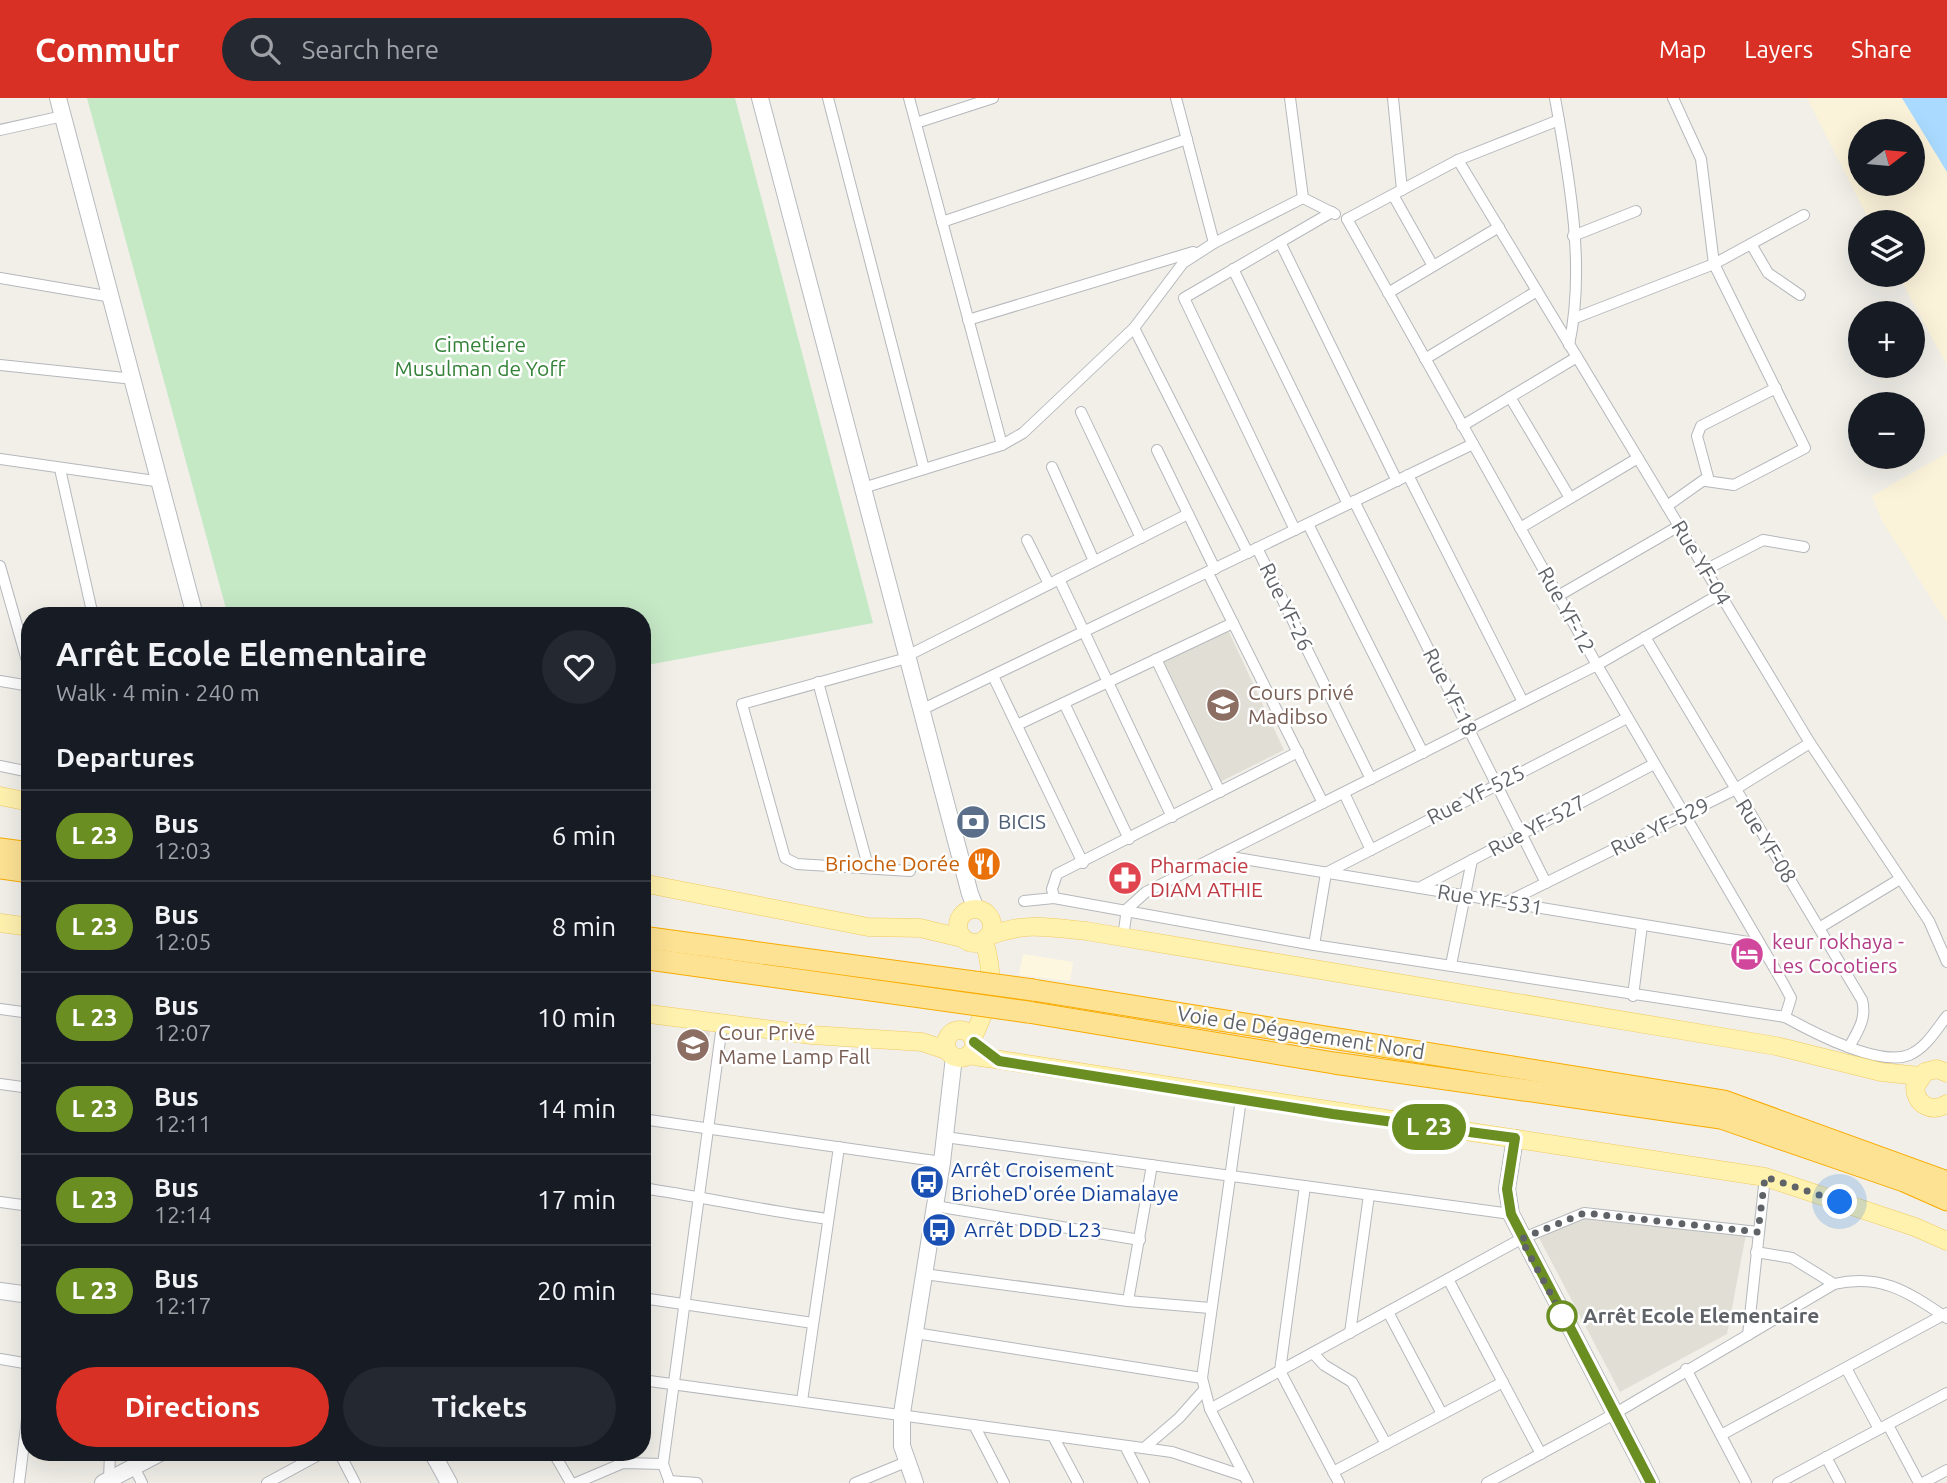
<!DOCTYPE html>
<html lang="en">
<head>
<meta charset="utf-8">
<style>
  :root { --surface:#171b24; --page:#242831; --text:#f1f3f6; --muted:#9ea1a6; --line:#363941; --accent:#d93025 }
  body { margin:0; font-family:Ubuntu,sans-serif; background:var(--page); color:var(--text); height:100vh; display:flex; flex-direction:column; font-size:26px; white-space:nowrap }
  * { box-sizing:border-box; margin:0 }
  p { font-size:23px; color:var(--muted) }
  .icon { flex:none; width:38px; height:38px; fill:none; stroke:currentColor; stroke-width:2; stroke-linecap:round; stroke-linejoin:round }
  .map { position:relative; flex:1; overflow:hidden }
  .panel { position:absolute; left:21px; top:509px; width:630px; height:854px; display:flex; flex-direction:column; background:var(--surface); border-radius:28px; box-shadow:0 7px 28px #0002 }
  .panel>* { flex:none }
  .badge { padding:0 14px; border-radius:23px; font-size:24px; line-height:46px }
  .needle { width:46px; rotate:74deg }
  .buttons { position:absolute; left:1848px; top:21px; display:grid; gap:14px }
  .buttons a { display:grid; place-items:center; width:77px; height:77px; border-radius:50%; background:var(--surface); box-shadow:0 7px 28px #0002; font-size:35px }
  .you { position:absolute; width:35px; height:35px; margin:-18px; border:5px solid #fff; border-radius:50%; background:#1a73e8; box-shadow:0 0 0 10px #1a73e833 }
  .map>.badge { position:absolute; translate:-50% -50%; box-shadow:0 0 0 4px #fff }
  h2 { padding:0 35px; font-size:26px; line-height:63px }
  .round { display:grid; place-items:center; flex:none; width:74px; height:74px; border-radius:37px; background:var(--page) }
  .head { display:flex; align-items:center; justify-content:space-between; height:119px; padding:0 35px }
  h1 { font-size:33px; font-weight:700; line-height:52px }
  .action { display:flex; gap:14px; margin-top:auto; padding:14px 35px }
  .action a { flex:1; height:80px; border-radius:42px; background:var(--accent); color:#fff; font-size:28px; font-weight:700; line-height:80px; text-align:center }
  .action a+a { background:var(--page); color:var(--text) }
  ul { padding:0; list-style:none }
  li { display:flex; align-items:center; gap:21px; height:91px; padding:0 35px; border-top:2px solid var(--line) }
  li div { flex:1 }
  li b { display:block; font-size:26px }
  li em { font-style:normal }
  li .badge { min-width:77px; font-weight:700; text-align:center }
  header { display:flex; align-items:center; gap:42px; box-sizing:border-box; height:98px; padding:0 35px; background:var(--accent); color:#fff }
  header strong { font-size:33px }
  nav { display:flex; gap:38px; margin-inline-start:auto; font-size:24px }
  .search { width:490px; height:63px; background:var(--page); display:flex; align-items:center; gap:18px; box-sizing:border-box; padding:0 24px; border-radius:38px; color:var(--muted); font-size:26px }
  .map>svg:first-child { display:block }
  .commercial { fill:#fef7e0 }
  .education { fill:#e1ded6 }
  .green { fill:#c5e8c5 }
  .sand { fill:#fbf3d9; fill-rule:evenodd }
  .water { fill:#aadaff }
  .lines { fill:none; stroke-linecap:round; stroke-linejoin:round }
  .street-casing { stroke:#b5b8bc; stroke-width:12 }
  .secondary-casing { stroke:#b6babf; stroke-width:18 }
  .primary-casing { stroke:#f2c960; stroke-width:19 }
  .highway-casing { stroke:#f9ab00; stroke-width:23 }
  .street { stroke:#fff; stroke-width:10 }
  .secondary { stroke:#fff; stroke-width:16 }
  .primary { stroke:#fff2af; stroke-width:18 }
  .highway { stroke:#fde293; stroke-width:21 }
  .highway-bridge-casing { stroke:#f9ab00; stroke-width:23; stroke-linecap:butt }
  .highway-bridge { stroke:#fde293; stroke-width:21 }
  .line-casing { stroke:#fff; stroke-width:16 }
  .line { stroke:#6b8e23; stroke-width:10 }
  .walk { stroke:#5f6368; stroke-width:7; stroke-dasharray:0 12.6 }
  .stop-dot { fill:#fff; stroke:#6b8e23; stroke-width:3.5 }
  .labels { text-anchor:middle; stroke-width:5; stroke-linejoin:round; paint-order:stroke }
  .park-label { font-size:21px; fill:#348238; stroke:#fff }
  .street-label { font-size:21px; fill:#5f6368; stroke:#fff }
  .education-label { font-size:21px; fill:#785e54; stroke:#fff; text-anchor:start }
  .service-label { font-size:21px; fill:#4e5e75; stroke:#fff; text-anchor:start }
  .food-label { font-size:21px; fill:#c56008; stroke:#fff; text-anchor:end }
  .health-label { font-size:21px; fill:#be3a42; stroke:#fff; text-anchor:start }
  .hotel-label { font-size:21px; fill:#b23c85; stroke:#fff; text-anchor:start }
  .transit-label { font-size:21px; fill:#164399; stroke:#fff; text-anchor:start }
  .stop-label { font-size:21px; font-weight:bold; fill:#5f6368; stroke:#fff; text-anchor:start }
</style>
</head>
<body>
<header>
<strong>Commutr</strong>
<div class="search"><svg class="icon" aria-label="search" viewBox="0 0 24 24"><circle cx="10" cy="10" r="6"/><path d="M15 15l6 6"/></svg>Search here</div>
<nav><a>Map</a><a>Layers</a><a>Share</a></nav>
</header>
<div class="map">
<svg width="1947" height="1385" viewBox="0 0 1947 1385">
  <rect width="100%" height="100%" fill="#f1efe8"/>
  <!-- commercial -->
  <path class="commercial" d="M 1023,856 L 1073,864 L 1070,883 L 1019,877 Z"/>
  <!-- education -->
  <g class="education">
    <path d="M 1228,532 L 1284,652 L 1218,685 L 1161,562 Z"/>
    <path d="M 689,930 L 710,933 L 707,958 L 676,954 L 678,940 L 684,941 Z"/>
    <path d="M 1592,1110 L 1747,1131 L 1727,1236 L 1620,1294 L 1537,1136 Z"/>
  </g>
  <!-- green -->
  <path class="green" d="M 87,0 L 735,0 L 873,525 L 642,568 L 642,518 L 228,518 Z"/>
  <!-- sand -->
  <g class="sand">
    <path d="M 1807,0 L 1902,0 L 1947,74 L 1947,267 L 1898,177 L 1913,177 L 1913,124 L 1870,124 ZM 1860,33 L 1913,33 L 1913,86 L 1860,86 Z"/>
    <path d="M 1947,355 L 1947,525 L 1882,423 L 1872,398 Z"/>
  </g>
  <!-- water -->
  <path class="water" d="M 1902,0 L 1947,0 L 1947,74 Z"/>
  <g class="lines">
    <!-- street casing -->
    <g class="street-casing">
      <g id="street">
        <path d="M 828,0 L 924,371"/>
        <path d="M 909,0 L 1002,347"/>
        <path d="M 1176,0 L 1214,145"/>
        <path d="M 1290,0 L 1303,100"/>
        <path d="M 1393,0 L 1402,92"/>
        <path d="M 1555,0 C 1569,78 1586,169 1569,247"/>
        <path d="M 1673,0 L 1701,61 L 1714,166 L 1805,350 L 1734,387 L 1706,383"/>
        <path d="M 916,25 L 993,0"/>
        <path d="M 0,32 L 63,18"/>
        <path d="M 1458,62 L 1810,645 L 1929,823 L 1947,864"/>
        <path d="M 1393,97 L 1433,168"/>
        <path d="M 1303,100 L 1335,116"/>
        <path d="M 1347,121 L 1597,567 L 1783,885 L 1791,900 L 1785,919"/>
        <path d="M 1347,121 L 1458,62 L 1559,22"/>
        <path d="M 942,124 L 1187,41"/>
        <path d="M 1573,138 L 1636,113"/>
        <path d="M 1280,144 L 1397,383"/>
        <path d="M 1751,146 L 1768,175 L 1800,197"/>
        <path d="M 1233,171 L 1348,406"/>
        <path d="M 0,180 L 112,199"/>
        <path d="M 1388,195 L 1499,129"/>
        <path d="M 1575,220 L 1714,166 L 1804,117"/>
        <path d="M 968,222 L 1193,154"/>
        <path d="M 1134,230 L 1248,455"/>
        <path d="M 1425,261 L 1537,193"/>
        <path d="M 0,267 L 134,281"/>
        <path d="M 1510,299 L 1570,400"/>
        <path d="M 1081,314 L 1141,440"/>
        <path d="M 1462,328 L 1577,259"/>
        <path d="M 1157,352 L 1215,471"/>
        <path d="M 0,361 L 162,384"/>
        <path d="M 1052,369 L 1094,463"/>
        <path d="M 60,371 L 93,518"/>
        <path d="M 1408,377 L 1523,604"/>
        <path d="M 863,390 L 1002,347 L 1023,335 L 1134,230 L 1183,165 L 1214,145 L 1303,100"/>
        <path d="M 1354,403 L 1546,785"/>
        <path d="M 1667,408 L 1708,379 L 1697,338 L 1701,328 L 1776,290"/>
        <path d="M 1308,426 L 1423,655"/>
        <path d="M 1520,430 L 1638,360"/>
        <path d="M 1295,432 L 1184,200 L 1332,114"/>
        <path d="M 1027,442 L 1049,486"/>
        <path d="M 1257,450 L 1371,681"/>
        <path d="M 0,468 L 30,573"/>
        <path d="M 1705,472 L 1763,442 L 1804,449"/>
        <path d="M 1208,475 L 1323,705"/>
        <path d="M 1059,481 L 1172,719"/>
        <path d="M 1558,498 L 1679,428"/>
        <path d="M 1645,539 L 1862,902 C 1867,920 1858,933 1849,949"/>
        <path d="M 907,558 L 1188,416"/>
        <path d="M 907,560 L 742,606 L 785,760 L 797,766 L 910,773"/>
        <path d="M 1156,561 L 1220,694"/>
        <path d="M 993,578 L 1083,765"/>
        <path d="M 0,583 L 30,588"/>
        <path d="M 818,584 L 868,768"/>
        <path d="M 1064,605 L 1129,741"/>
        <path d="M 921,612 L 1473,346"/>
        <path d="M 1017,627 L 1233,525"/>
        <path d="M 0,668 L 30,674"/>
        <path d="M 1344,695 L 1371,752"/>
        <path d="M 1219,757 L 1760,846"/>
        <path d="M 1419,790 L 1654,666"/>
        <path d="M 1054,800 L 1314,847 L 1785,919 C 1812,934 1879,969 1909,957 C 1926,950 1936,932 1947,918"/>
        <path d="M 1024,803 L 1054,800 L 1052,791 L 1057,776 L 1298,654"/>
        <path d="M 1507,804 L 1734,692 L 1810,645"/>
        <path d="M 1819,830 L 1900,781"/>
        <path d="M 1123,839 L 1127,811 L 1146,794 L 1597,567 L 1720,496"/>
        <path d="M 1314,847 L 1326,775 L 1627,620"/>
        <path d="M 1451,867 L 1472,762"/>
        <path d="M 1633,898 L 1642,827"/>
        <path d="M 0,911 L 30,915"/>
        <path d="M 0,986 L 30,990"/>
        <path d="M 1241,1001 L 1202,1280 L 1210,1311 L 1248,1385"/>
        <path d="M 642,1021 L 942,1064"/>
        <path d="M 945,1039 L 1511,1116"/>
        <path d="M 1305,1088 L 1280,1273 L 1339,1385"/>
        <path d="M 642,1090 C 704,1099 765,1113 828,1121"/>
        <path d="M 0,1104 L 30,1108"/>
        <path d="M 935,1108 L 1140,1142"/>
        <path d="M 1756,1154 L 1792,1160 L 1834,1186"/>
        <path d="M 924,1176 L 1128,1203 L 1210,1210"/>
        <path d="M 1448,1181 L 1541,1356"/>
        <path d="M 642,1200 L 813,1225"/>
        <path d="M 1128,1203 L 1152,1067"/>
        <path d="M 1388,1214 L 1442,1316"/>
        <path d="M 915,1235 L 1202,1280"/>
        <path d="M 1350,1235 L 1369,1097"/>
        <path d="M 1748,1237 L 1765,1079"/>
        <path d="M 1313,1255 L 1324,1267 L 1352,1284 L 1386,1346"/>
        <path d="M 0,1261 L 30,1266"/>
        <path d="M 1846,1270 L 1879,1331"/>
        <path d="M 1686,1271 L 1746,1385"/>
        <path d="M 642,1282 L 1172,1354 L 1244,1378"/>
        <path d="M 802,1303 L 839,1049"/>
        <path d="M 1210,1311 L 1521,1141 L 1584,1115 L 1758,1134"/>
        <path d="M 974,1327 L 1004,1385"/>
        <path d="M 1888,1327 L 1919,1385"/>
        <path d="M 1721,1337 L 1947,1215"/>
        <path d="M 1053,1338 L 1078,1385"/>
        <path d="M 1125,1348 L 1144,1385"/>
        <path d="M 1144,1350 L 1179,1320 L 1203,1293"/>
        <path d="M 339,1354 L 355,1385"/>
        <path d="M 553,1354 L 571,1385"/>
        <path d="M 1826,1359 L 1840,1385"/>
        <path d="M 134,1369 L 142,1385"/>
        <path d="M 1333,1374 L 1503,1284"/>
        <path d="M 109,1382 L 110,1354"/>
        <path d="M 669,1383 L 697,1385"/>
        <path d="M 19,1385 L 30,1297"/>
        <path d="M 267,1385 L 324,1354"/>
        <path d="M 576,1385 L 623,1365 L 663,1366"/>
        <path d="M 670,1385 L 663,1366 L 722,927"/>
        <path d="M 855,1385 L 906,1364"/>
        <path d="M 1487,1385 L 1614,1316 L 1834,1186 C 1881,1175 1908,1194 1947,1220"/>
        <path d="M 1778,1385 L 1947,1295"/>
        <path d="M 1923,1385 L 1947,1372"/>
      </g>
    </g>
    <!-- secondary casing -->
    <g class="secondary-casing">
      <g id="secondary">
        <path d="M 58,0 L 195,518"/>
        <path d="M 760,0 L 970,796 L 976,811"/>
        <path d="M 1515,1040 L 1507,1091 L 1511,1116 L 1651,1385"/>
        <path d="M 0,1193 L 30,1197"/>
        <path d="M 432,1354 L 449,1385"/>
        <path d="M 103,1385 L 162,1354"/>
        <path d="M 915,1385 L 902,1348 L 902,1315 L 942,1064 L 954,959"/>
      </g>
    </g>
    <!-- primary casing -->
    <g class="primary-casing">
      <g id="primary">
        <path d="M 0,698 L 30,704"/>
        <path d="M 642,785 L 868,829 L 920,830 L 962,840"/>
        <circle cx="975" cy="828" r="17"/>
        <path d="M 0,825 L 30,829"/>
        <path d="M 988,838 C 1027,824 1046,829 1086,833 L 1776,948 L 1881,974 L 1920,978"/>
        <path d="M 642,915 L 812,937 L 922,944 L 946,952"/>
        <circle cx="960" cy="946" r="14"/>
        <path d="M 973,939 C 991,901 996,884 984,842"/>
        <path d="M 968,957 L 1765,1079 L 1915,1129 L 1947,1143"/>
        <path d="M 1947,975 L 1937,971 L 1925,974 L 1915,989 C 1916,1007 1931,1015 1947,1006"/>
      </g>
    </g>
    <!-- highway casing -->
    <g class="highway-casing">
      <g id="highway">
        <path d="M 0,751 L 30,755"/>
        <path d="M 0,770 L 30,774"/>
        <path d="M 1033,892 L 1724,1003 L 1947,1084"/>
        <path d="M 1028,914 L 1334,965 L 1721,1020 L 1904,1083 L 1947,1102"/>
      </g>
    </g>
    <!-- street -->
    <use href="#street" class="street"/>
    <!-- secondary -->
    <use href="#secondary" class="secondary"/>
    <!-- primary -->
    <use href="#primary" class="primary"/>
    <!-- highway -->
    <use href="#highway" class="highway"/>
    <!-- highway-bridge casing -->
    <g class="highway-bridge-casing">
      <g id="highway-bridge">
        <path d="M 642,839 L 1033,892"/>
        <path d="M 642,860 L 1028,914"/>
      </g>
    </g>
    <!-- highway-bridge -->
    <use href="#highway-bridge" class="highway-bridge"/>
  </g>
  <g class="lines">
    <!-- line casing -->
    <g class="line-casing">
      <path id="line" d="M 974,944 L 999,963 L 1333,1016 L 1515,1040 L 1507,1091 L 1511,1116 L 1651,1385"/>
    </g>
    <!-- line -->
    <use href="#line" class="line"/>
    <!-- walk -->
    <path class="walk" d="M 1562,1218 L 1568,1228 L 1521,1141 L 1584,1115 L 1758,1134 L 1765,1079 L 1840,1104"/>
  </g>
  <!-- icons -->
  <defs>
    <g id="school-disc" transform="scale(1.75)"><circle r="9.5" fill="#8d6e63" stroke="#fff"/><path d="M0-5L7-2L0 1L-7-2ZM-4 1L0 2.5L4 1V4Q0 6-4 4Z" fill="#fff"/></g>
    <g id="bank-disc" transform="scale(1.75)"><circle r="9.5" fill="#5c6f8a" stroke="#fff"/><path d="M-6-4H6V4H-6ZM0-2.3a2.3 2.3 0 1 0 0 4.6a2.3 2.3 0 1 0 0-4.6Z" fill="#fff"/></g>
    <g id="restaurant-disc" transform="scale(1.75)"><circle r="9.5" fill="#e8710a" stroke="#fff"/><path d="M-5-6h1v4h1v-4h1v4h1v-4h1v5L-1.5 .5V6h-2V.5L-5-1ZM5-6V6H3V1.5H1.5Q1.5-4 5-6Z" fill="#fff"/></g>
    <g id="pharmacy-disc" transform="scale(1.75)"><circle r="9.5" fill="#e0444e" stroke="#fff"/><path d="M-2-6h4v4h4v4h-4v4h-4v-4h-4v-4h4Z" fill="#fff"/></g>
    <g id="hotel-disc" transform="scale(1.75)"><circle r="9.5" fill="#d1479c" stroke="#fff"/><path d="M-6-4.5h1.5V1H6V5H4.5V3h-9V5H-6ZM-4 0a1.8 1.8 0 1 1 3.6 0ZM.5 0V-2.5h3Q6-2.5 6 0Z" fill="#fff"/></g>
    <g id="bus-disc" transform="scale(1.75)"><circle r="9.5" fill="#1a4fb4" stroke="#fff"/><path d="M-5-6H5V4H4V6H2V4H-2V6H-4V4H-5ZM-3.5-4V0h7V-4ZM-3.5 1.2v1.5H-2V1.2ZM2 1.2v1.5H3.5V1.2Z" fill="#fff"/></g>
  </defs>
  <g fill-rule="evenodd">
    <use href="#school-disc" x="1223" y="607"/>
    <use href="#bank-disc" x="973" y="724"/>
    <use href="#restaurant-disc" x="984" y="766"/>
    <use href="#pharmacy-disc" x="1125" y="780"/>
    <use href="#hotel-disc" x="1747" y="856"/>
    <use href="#school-disc" x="693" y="947"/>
    <use href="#bus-disc" x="927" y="1084"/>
    <use href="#bus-disc" x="939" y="1132"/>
  </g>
  <!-- markers -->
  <circle class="stop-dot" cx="1562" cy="1218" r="14"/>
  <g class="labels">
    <!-- park labels -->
    <g class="park-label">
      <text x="480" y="254">Cimetiere<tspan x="480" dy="24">Musulman de Yoff</tspan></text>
    </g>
    <!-- street labels -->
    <g class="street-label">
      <text transform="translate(1701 465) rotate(59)" y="7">Rue YF-04</text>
      <text transform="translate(1286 509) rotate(64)" y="7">Rue YF-26</text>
      <text transform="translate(1566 512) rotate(61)" y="7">Rue YF-12</text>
      <text transform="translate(1450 594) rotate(63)" y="7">Rue YF-18</text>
      <text transform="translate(1476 697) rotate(-27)" y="7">Rue YF-525</text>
      <text transform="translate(1537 728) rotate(-28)" y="7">Rue YF-527</text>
      <text transform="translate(1660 729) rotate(-26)" y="7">Rue YF-529</text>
      <text transform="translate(1766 743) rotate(58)" y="7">Rue YF-08</text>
      <text transform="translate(1490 802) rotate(9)" y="7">Rue YF-531</text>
      <text transform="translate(1301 935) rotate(9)" y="7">Voie de Dégagement Nord</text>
    </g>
    <!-- education labels -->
    <g class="education-label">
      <text x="1248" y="602">Cours privé<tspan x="1248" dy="24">Madibso</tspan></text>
      <text x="718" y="942">Cour Privé<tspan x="718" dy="24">Mame Lamp Fall</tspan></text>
    </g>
    <!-- service labels -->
    <g class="service-label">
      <text x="998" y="731">BICIS</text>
    </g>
    <!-- food labels -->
    <g class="food-label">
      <text x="960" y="773">Brioche Dorée</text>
    </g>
    <!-- health labels -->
    <g class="health-label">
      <text x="1150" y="775">Pharmacie<tspan x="1150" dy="24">DIAM ATHIE</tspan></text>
    </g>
    <!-- hotel labels -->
    <g class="hotel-label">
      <text x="1772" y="851">keur rokhaya -<tspan x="1772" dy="24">Les Cocotiers</tspan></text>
    </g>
    <!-- transit labels -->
    <g class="transit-label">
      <text x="951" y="1079">Arrêt Croisement<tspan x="951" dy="24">BrioheD'orée Diamalaye</tspan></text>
      <text x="964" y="1139">Arrêt DDD L23</text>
    </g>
    <!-- stop labels -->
    <g class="stop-label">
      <text x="1583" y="1225">Arrêt Ecole Elementaire</text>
    </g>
  </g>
</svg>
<div class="buttons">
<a><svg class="needle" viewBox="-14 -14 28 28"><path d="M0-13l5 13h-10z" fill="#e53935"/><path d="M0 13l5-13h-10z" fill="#9ea1a6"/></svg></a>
<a><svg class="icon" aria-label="layers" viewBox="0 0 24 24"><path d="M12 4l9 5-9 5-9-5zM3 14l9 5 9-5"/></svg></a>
<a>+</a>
<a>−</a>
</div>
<div class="you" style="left:1840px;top:1104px"></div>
<b class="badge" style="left:1429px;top:1029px;background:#6b8e23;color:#fff">L 23</b>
<section class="panel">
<div class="head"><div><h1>Arrêt Ecole Elementaire</h1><p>Walk · 4 min · 240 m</p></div><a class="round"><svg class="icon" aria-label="heart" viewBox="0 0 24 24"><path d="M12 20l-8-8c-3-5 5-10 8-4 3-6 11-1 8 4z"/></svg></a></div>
<h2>Departures</h2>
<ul>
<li><span class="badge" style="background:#6b8e23;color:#fff">L 23</span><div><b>Bus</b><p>12:03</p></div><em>6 min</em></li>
<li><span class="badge" style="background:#6b8e23;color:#fff">L 23</span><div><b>Bus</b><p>12:05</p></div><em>8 min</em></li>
<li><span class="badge" style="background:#6b8e23;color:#fff">L 23</span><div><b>Bus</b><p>12:07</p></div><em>10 min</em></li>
<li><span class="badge" style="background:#6b8e23;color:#fff">L 23</span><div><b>Bus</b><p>12:11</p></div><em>14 min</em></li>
<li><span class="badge" style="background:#6b8e23;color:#fff">L 23</span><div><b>Bus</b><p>12:14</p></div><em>17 min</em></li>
<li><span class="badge" style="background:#6b8e23;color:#fff">L 23</span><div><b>Bus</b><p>12:17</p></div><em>20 min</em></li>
</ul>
<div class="action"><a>Directions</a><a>Tickets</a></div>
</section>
</div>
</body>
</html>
